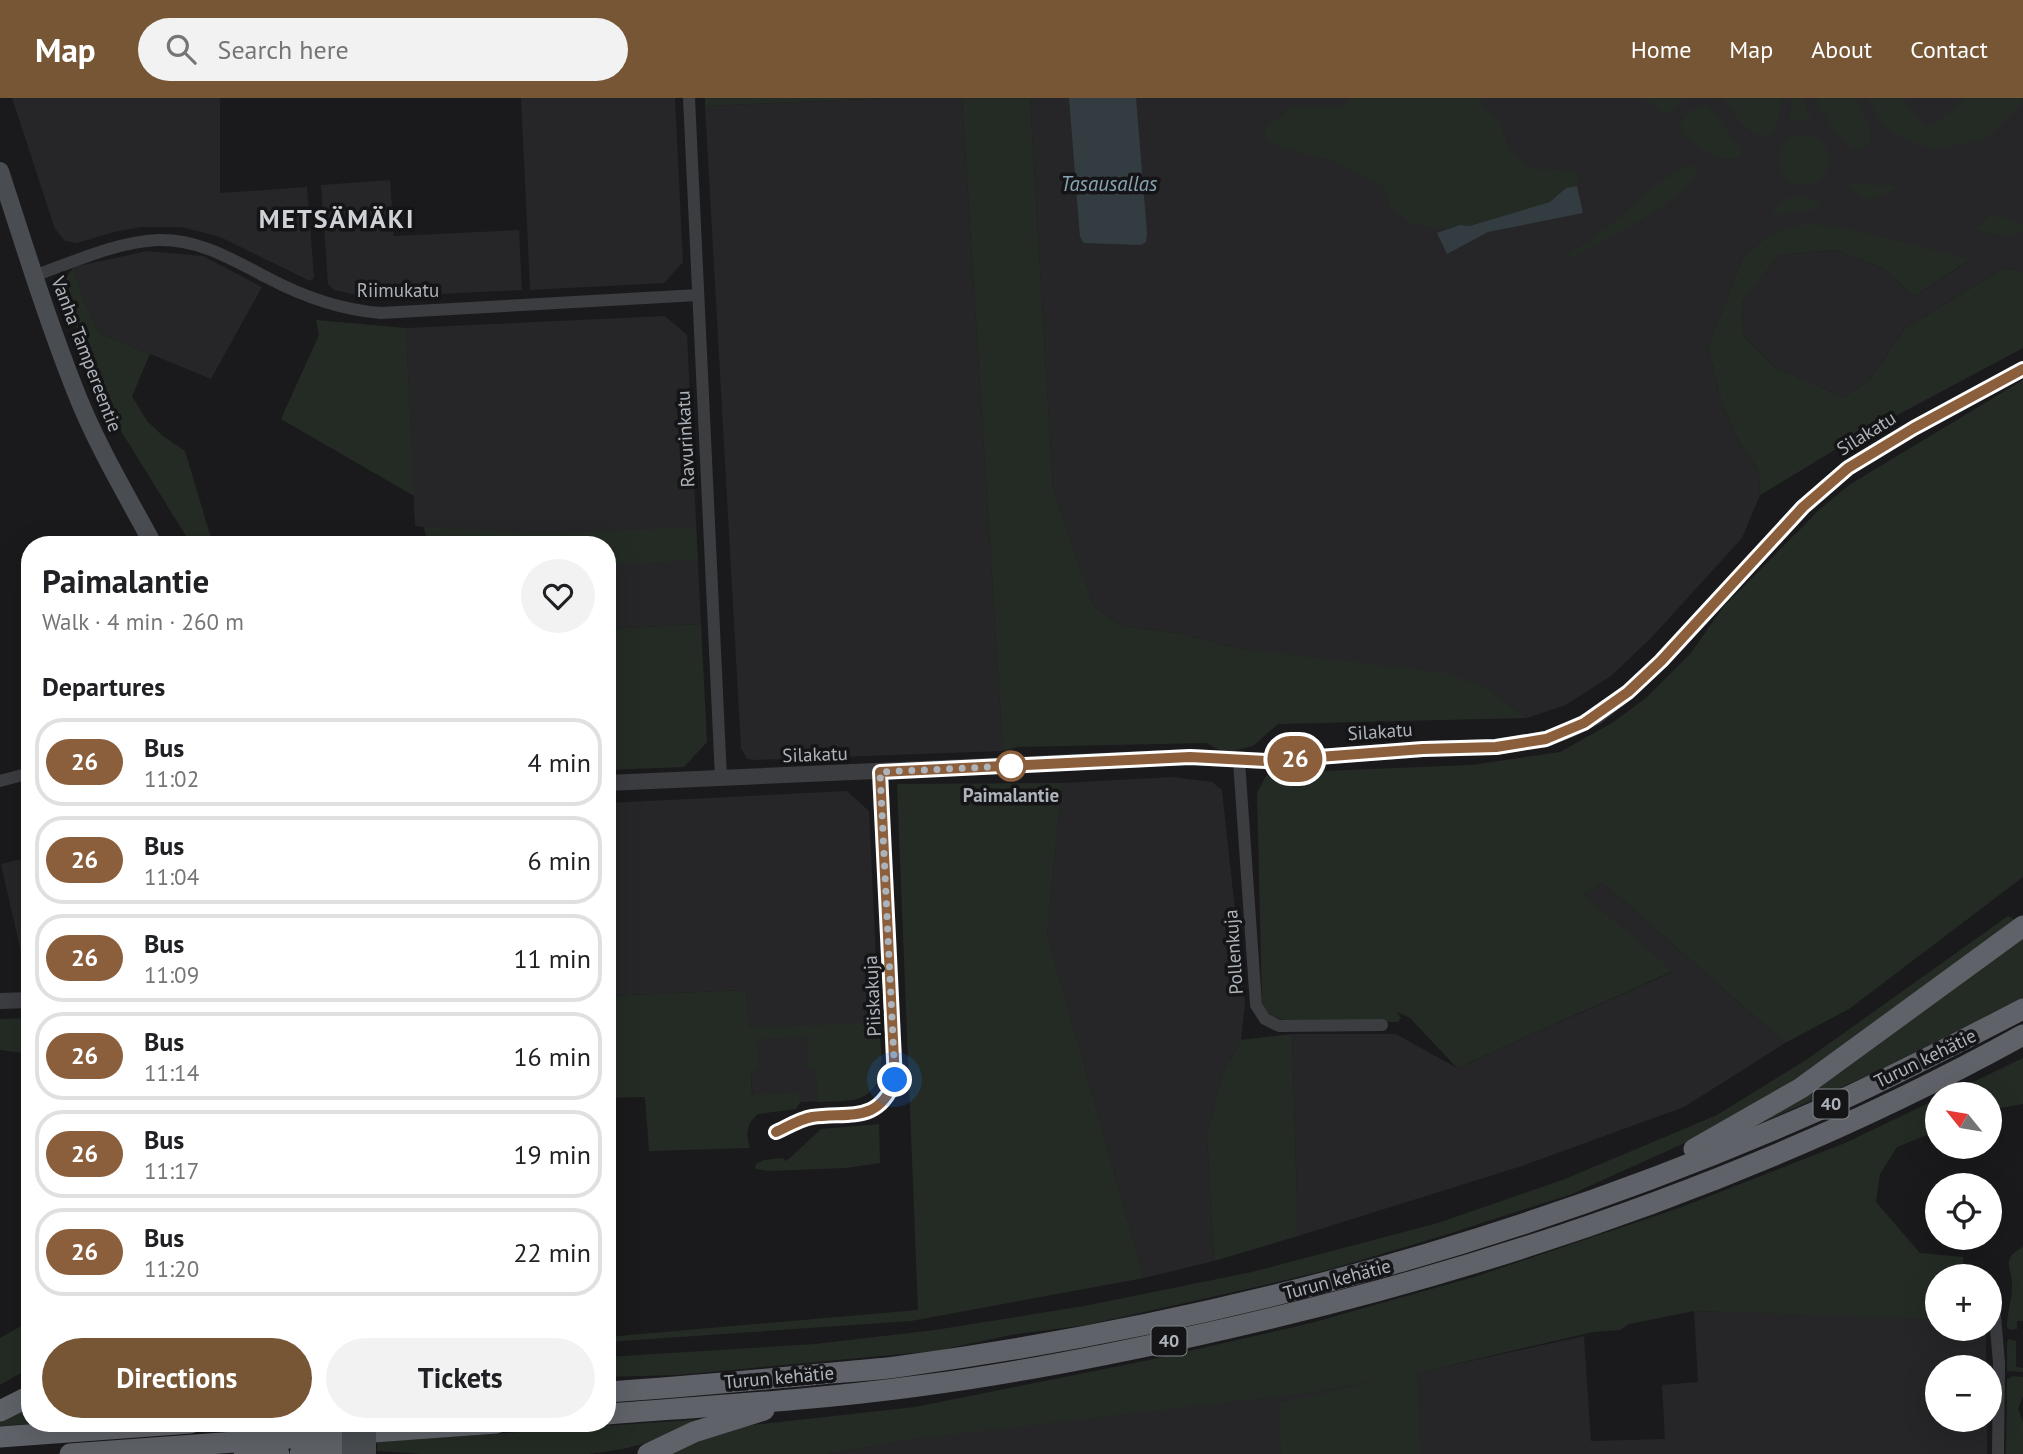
<!DOCTYPE html>
<html lang="en">
<head>
<meta charset="utf-8">
<style>
  :root { --surface:#fff; --page:#f2f2f2; --text:#202124; --muted:#757577; --line:#e0e0e0; --accent:#775636 }
  body { margin:0; font-family:"PT Sans",sans-serif; background:var(--page); color:var(--text); height:100vh; display:flex; flex-direction:column; font-size:26px; white-space:nowrap }
  * { box-sizing:border-box; margin:0 }
  p { font-size:23px; color:var(--muted) }
  .icon { flex:none; width:38px; height:38px; fill:none; stroke:currentColor; stroke-width:2; stroke-linecap:round; stroke-linejoin:round }
  .map { position:relative; flex:1; overflow:hidden }
  .sheet { position:absolute; left:21px; top:438px; width:595px; height:896px; display:flex; flex-direction:column; background:var(--surface); border-radius:28px; box-shadow:0 7px 28px #0002 }
  .sheet>* { flex:none }
  .badge { padding:0 14px; border-radius:23px; font-size:24px; line-height:46px }
  .needle { width:46px; rotate:300deg }
  .fabs { position:absolute; left:1925px; top:984px; display:grid; gap:14px }
  .fabs a { display:grid; place-items:center; width:77px; height:77px; border-radius:50%; background:var(--surface); box-shadow:0 7px 28px #0002; font-size:35px }
  .you { position:absolute; width:35px; height:35px; margin:-18px; border:5px solid #fff; border-radius:50%; background:#1a73e8; box-shadow:0 0 0 10px #1a73e833 }
  .map>.badge { position:absolute; translate:-50% -50%; box-shadow:0 0 0 4px #fff }
  h2 { padding:0 21px; font-size:26px; line-height:63px }
  .round { display:grid; place-items:center; flex:none; width:74px; height:74px; border-radius:37px; background:var(--page) }
  .headline { display:flex; align-items:center; justify-content:space-between; height:119px; padding:0 21px }
  h1 { font-size:33px; font-weight:700; line-height:52px }
  .cta { display:flex; gap:14px; margin-top:auto; padding:14px 21px }
  .cta a { flex:1; height:80px; border-radius:42px; background:var(--accent); color:#fff; font-size:28px; font-weight:700; line-height:80px; text-align:center }
  .cta a+a { background:var(--page); color:var(--text) }
  ul { padding:0; list-style:none }
  li { display:flex; align-items:center; gap:21px; height:88px; margin:0 14px 10px; padding:0 7px; border:4px solid var(--line); border-radius:28px }
  li div { flex:1 }
  li b { display:block; font-size:26px }
  li em { font-style:normal }
  li .badge { min-width:77px; font-weight:700; text-align:center }
  header { display:flex; align-items:center; gap:42px; box-sizing:border-box; height:98px; padding:0 35px; background:var(--accent); color:#fff }
  header strong { font-size:33px }
  nav { display:flex; gap:38px; margin-inline-start:auto; font-size:24px }
  .search { width:490px; height:63px; background:var(--page); display:flex; align-items:center; gap:18px; box-sizing:border-box; padding:0 24px; border-radius:38px; color:var(--muted); font-size:26px }
  .map>svg:first-child { display:block }
  .built { fill:#262628 }
  .green { fill:#242b24 }
  .water { fill:#333d41 }
  .lines { fill:none; stroke-linecap:round; stroke-linejoin:round }
  .minor { stroke:#3b3d40; stroke-width:12 }
  .tertiary { stroke:#3b3d40; stroke-width:16 }
  .secondary { stroke:#494c50; stroke-width:18 }
  .trunk { stroke:#5f6268; stroke-width:21 }
  .secondary-bridge { stroke:#494c50; stroke-width:18 }
  .line-casing { stroke:#fff; stroke-width:16 }
  .line { stroke:#8b5e3c; stroke-width:10 }
  .walk { stroke:#adb3ba; stroke-width:7; stroke-dasharray:0 12.6 }
  .stop-dot { fill:#fff; stroke:#8b5e3c; stroke-width:3.5 }
  .labels { text-anchor:middle; stroke-width:7; stroke-linejoin:round; paint-order:stroke }
  .shield { fill:#151517; stroke:#7f8489; stroke-width:2 }
  .shield-label { font-size:18px; font-weight:bold; fill:#adb3ba }
  .street-label { font-size:19px; fill:#adb3ba; stroke:#151517 }
  .stop-label { font-size:19px; font-weight:bold; fill:#adb3ba; stroke:#151517 }
  .water-label { font-size:21px; font-style:italic; fill:#88a4b1; stroke:#151517 }
  .district-label { font-size:26px; font-weight:bold; letter-spacing:2px; fill:#ced1d6; stroke:#151517 }
</style>
</head>
<body>
<header>
<strong>Map</strong>
<div class="search"><svg class="icon" aria-label="search" viewBox="0 0 24 24"><circle cx="10" cy="10" r="6"/><path d="M15 15l6 6"/></svg>Search here</div>
<nav><a>Home</a><a>Map</a><a>About</a><a>Contact</a></nav>
</header>
<div class="map">
<svg width="2023" height="1356" viewBox="0 0 2023 1356">
  <rect width="100%" height="100%" fill="#1a1a1c"/>
  <!-- built -->
  <g class="built">
    <path d="M 12,0 L 220,0 L 220,95 L 307,89 L 314,180 L 310,183 L 220,139 L 182,129 L 141,129 L 114,134 L 77,145 L 65,143 L 55,131 Z"/>
    <path d="M 521,0 L 675,0 L 683,164 L 664,185 L 530,192 Z"/>
    <path d="M 887,0 L 962,0 L 1003,653 L 756,662 L 747,661 L 741,650 L 705,8 Z"/>
    <path d="M 1030,0 L 2023,0 L 2023,174 L 2004,170 L 1905,230 L 1871,281 L 1843,299 L 1775,269 L 1743,238 L 1742,202 L 1779,157 L 1835,152 L 1884,171 L 1914,198 L 1970,162 L 1769,137 L 1743,159 L 1708,249 L 1722,306 L 1739,344 L 1759,373 L 1760,397 L 1742,440 L 1652,539 L 1611,578 L 1566,607 L 1527,620 L 1488,591 L 1240,551 L 1178,535 L 1122,528 L 1094,509 L 1053,391 Z"/>
    <path d="M 390,82 L 394,138 L 519,132 L 522,192 L 382,199 L 361,198 L 334,192 L 328,186 L 321,87 Z"/>
    <path d="M 147,153 L 203,158 L 262,189 L 211,281 L 99,235 L 82,198 L 74,169 Z"/>
    <path d="M 665,218 L 687,237 L 701,526 L 607,531 L 607,446 L 428,446 L 424,429 L 415,428 L 406,230 Z"/>
    <path d="M 1173,679 L 1212,684 L 1222,692 L 1245,905 L 1241,942 L 1223,974 L 1207,1038 L 1214,1163 L 1144,1180 L 1047,836 L 1062,685 Z"/>
    <path d="M 847,693 L 869,713 L 881,967 L 879,979 L 873,991 L 855,1001 L 753,1007 L 746,892 L 607,898 L 607,705 Z"/>
    <path d="M 30,759 L 30,886 L 28,886 L 1,766 Z"/>
    <path d="M 1603,785 L 1785,945 L 1684,1009 L 1522,1068 L 1298,1138 L 1292,936 L 1396,936 L 1457,970 L 1672,874 L 1583,796 Z"/>
    <path d="M 1694,1213 L 1898,1218 L 1937,1221 L 1937,1230 L 1986,1230 L 1986,1269 L 1937,1269 L 1937,1321 L 1987,1321 L 1987,1356 L 828,1356 L 914,1341 L 1416,1275 L 1584,1238 L 1591,1343 L 1665,1341 L 1662,1287 L 1698,1284 Z"/>
  </g>
  <!-- green -->
  <g class="green">
    <path d="M 705,0 L 887,0 L 705,8 Z"/>
    <path d="M 962,0 L 1030,0 L 1053,391 L 1094,509 L 1122,528 L 1178,535 L 1240,551 L 1448,575 L 1488,591 L 1527,620 L 1278,626 L 1253,648 L 1226,655 L 1206,645 L 1018,649 L 1003,653 Z"/>
    <path d="M 1350,0 L 1477,0 L 1500,26 L 1510,52 L 1529,70 L 1574,73 L 1579,78 L 1577,88 L 1566,90 L 1550,104 L 1470,128 L 1460,127 L 1445,131 L 1412,126 L 1391,111 L 1384,90 C 1370,81 1356,73 1340,66 C 1316,56 1291,55 1267,42 L 1264,31 L 1292,9 L 1344,9 Z"/>
    <path d="M 1644,0 L 1683,0 L 1671,13 L 1663,15 Z"/>
    <path d="M 1724,0 L 1782,0 L 1776,32 L 1772,37 C 1768,38 1764,39 1760,38 C 1746,35 1730,12 1724,0 Z"/>
    <path d="M 1791,0 L 1802,0 L 1812,23 L 1790,22 Z"/>
    <path d="M 1816,0 L 1855,0 L 1870,29 L 1870,45 L 1860,52 C 1842,49 1824,16 1816,0 Z"/>
    <path d="M 1868,0 L 1901,0 L 1926,27 L 1932,28 L 1966,0 L 2023,0 L 2021,6 L 1987,40 L 1935,52 L 1901,40 L 1883,27 Z"/>
    <path d="M 1702,7 L 1709,10 L 1741,51 L 1742,56 C 1724,71 1697,46 1681,35 L 1680,27 C 1686,18 1691,11 1702,7 Z"/>
    <circle cx="1804" cy="62" r="25"/>
    <path d="M 1692,67 L 1698,71 C 1697,98 1592,149 1567,162 L 1565,160 C 1575,150 1590,144 1601,135 C 1624,117 1665,73 1692,67 Z"/>
    <path d="M 1848,85 L 1894,88 L 1895,90 C 1874,104 1863,107 1848,85 Z"/>
    <path d="M 1798,97 L 1818,104 L 1819,106 L 1816,111 L 1771,118 C 1778,107 1784,98 1798,97 Z"/>
    <path d="M 1990,118 L 2001,118 L 2023,126 L 2023,133 L 2009,139 L 1976,132 L 1979,126 Z"/>
    <path d="M 1808,125 L 1854,132 L 1971,161 L 1914,198 L 1884,171 L 1835,152 L 1779,157 L 1742,203 L 1743,238 L 1775,269 L 1843,299 L 1871,281 L 1905,230 L 2004,170 L 2023,174 L 2023,250 L 1856,339 L 1760,397 L 1759,373 L 1739,344 L 1722,306 L 1708,249 L 1743,159 L 1769,137 Z"/>
    <path d="M 74,169 L 82,198 L 99,235 L 150,256 L 132,298 L 147,323 L 163,338 L 185,353 L 212,443 L 245,446 L 191,446 L 100,299 L 82,251 L 66,179 Z"/>
    <path d="M 316,222 L 406,230 L 414,398 L 281,321 L 319,237 Z"/>
    <path d="M 2023,282 L 2023,779 L 1849,911 L 1785,945 L 1603,785 L 1583,796 L 1673,873 L 1457,970 L 1410,920 L 1397,914 L 1401,920 L 1398,924 L 1283,922 C 1271,918 1266,916 1262,903 L 1257,695 L 1266,678 L 1273,675 L 1471,667 L 1560,654 L 1612,625 L 1646,600 L 1691,555 L 1723,509 L 1820,411 L 1849,387 Z"/>
    <path d="M 424,429 L 543,436 L 696,429 L 698,462 L 607,467 L 607,446 L 428,446 Z"/>
    <path d="M 701,526 L 707,644 L 684,669 L 607,672 L 607,531 Z"/>
    <path d="M 1062,685 L 1047,836 L 1144,1180 L 911,1223 L 607,1244 L 607,1239 L 918,1212 L 897,686 Z"/>
    <path d="M 2008,818 L 2015,822 L 1816,973 L 1731,1024 L 1572,1096 L 1442,1138 L 1331,1171 L 1252,1190 L 1086,1227 L 1011,1237 L 935,1253 L 677,1277 L 607,1279 L 607,1259 L 815,1246 L 935,1232 L 1084,1208 L 1252,1174 L 1438,1125 L 1565,1081 L 1717,1017 L 1806,962 Z"/>
    <path d="M 2023,835 L 2023,900 L 1869,977 L 1748,1031 Z"/>
    <path d="M 746,892 L 749,930 L 879,924 C 880,950 890,991 857,1001 C 845,1004 831,1003 818,1004 L 816,970 L 809,969 L 807,939 L 757,941 L 758,972 L 751,973 L 752,997 L 797,995 L 801,1003 L 796,1011 L 758,1016 C 747,1025 745,1036 750,1050 L 649,1053 L 645,999 L 607,1000 L 607,898 Z"/>
    <path d="M 30,920 L 30,956 L 0,952 L 0,921 Z"/>
    <path d="M 1292,936 L 1298,1138 L 1214,1163 L 1207,1038 L 1223,974 L 1241,942 Z"/>
    <path d="M 2023,960 L 2023,1006 L 1990,1012 L 1990,996 L 1948,996 Z"/>
    <path d="M 1937,1001 L 1937,1033 L 1897,1049 L 1880,1076 L 1876,1104 L 1920,1155 L 1963,1159 L 1963,1178 L 1937,1178 L 1937,1221 L 1694,1213 L 1629,1226 L 1620,1232 L 1593,1234 L 1417,1275 L 1420,1356 L 1281,1356 L 1279,1305 L 1384,1281 L 1314,1294 L 915,1341 L 828,1356 L 662,1356 L 743,1328 L 915,1309 L 1154,1261 L 1311,1225 L 1474,1179 L 1679,1110 L 1845,1045 Z"/>
    <path d="M 879,1026 L 880,1065 L 845,1070 L 769,1073 L 755,1071 L 756,1066 L 764,1062 L 783,1060 L 785,1063 L 790,1060 L 821,1031 Z"/>
    <path d="M 2023,1149 L 2023,1223 L 2017,1223 L 2017,1231 L 2010,1232 L 2007,1229 L 2007,1225 C 2008,1213 2012,1201 2012,1190 C 2014,1171 1998,1162 2023,1149 Z"/>
    <path d="M 30,1223 L 30,1270 L 0,1287 L 0,1240 Z"/>
    <path d="M 2009,1241 L 2016,1243 L 2016,1269 L 2023,1270 L 2023,1274 L 2007,1273 L 2007,1244 Z"/>
    <path d="M 2013,1278 L 2023,1279 L 2023,1299 L 2018,1310 L 2023,1324 L 2023,1356 L 2006,1356 L 2007,1281 Z"/>
    <path d="M 30,1306 L 30,1325 L 42,1325 L 0,1328 L 0,1320 Z"/>
    <path d="M 705,1321 L 650,1344 L 623,1351 L 589,1356 L 421,1356 L 377,1353 L 377,1344 Z"/>
  </g>
  <!-- water -->
  <g class="water">
    <path d="M 1069,0 L 1136,0 L 1147,135 L 1146,144 L 1141,147 L 1084,145 L 1080,139 Z"/>
    <path d="M 1577,88 L 1583,115 L 1488,134 L 1447,156 L 1437,135 L 1460,127 L 1470,128 L 1550,104 L 1566,90 Z"/>
  </g>
  <g class="lines">
    <!-- minor -->
    <g class="minor">
      <path d="M 689,0 L 721,680"/>
      <path d="M 34,178 C 73,164 116,144 158,142 C 200,141 233,162 268,180 C 304,199 341,212 381,215 L 698,197"/>
      <path d="M 1239,663 L 1256,907 L 1265,921 L 1279,928 L 1382,927"/>
      <path d="M 0,683 L 30,675"/>
      <path d="M 776,1035 C 787,1029 800,1021 812,1019 C 850,1014 879,1026 895,982 L 880,674"/>
      <path d="M 1993,1195 L 1999,1265 L 1998,1356"/>
    </g>
    <!-- tertiary -->
    <g class="tertiary">
      <path d="M 607,685 L 1190,659 L 1266,663 L 1423,651 L 1496,649 L 1546,641 L 1569,632 L 1597,618 L 1628,594 L 1661,563 L 1803,409 L 1848,370 L 1914,330 L 2023,271"/>
      <path d="M 0,903 L 30,902"/>
    </g>
    <!-- secondary -->
    <path class="secondary" d="M 0,73 C 24,147 47,221 75,292 C 96,346 126,396 153,446"/>
    <!-- trunk -->
    <g class="trunk">
      <path d="M 1694,1051 L 1801,990 L 2023,828"/>
      <path d="M 607,1294 C 671,1290 736,1284 800,1278 C 834,1274 869,1273 903,1268 C 1217,1225 1527,1141 1817,1013 C 1887,982 1955,946 2023,911"/>
      <path d="M 0,1313 L 30,1298"/>
      <path d="M 607,1316 C 711,1308 815,1302 918,1288 C 1013,1276 1108,1257 1203,1236 C 1486,1173 1768,1078 2023,937"/>
      <path d="M 0,1339 L 191,1325"/>
      <path d="M 244,1353 L 279,1356"/>
      <path d="M 70,1356 L 497,1325"/>
      <path d="M 300,1356 L 341,1356"/>
      <path d="M 648,1356 L 694,1334 L 764,1312"/>
    </g>
    <!-- secondary-bridge -->
    <g class="secondary-bridge">
      <path d="M 351,1356 L 351,1325"/>
      <path d="M 367,1356 L 367,1325"/>
    </g>
  </g>
  <g class="lines">
    <!-- line casing -->
    <g class="line-casing">
      <path id="line" d="M 776,1034 C 787,1029 800,1021 812,1019 C 850,1014 878,1026 895,982 L 880,674 L 1190,659 L 1266,663 L 1423,651 L 1496,649 L 1546,641 L 1584,625 L 1628,594 L 1661,563 L 1803,409 L 1848,370 L 1914,330 L 2023,271"/>
    </g>
    <!-- line -->
    <use href="#line" class="line"/>
    <!-- walk -->
    <path class="walk" d="M 895,982 L 880,674 L 1011,668"/>
  </g>
  <!-- markers -->
  <circle class="stop-dot" cx="1011" cy="668" r="14"/>
  <g class="labels">
    <!-- shield labels -->
    <g class="shield">
      <rect x="1813.5" y="991.5" width="35" height="29" rx="5"/>
      <rect x="1151.5" y="1228.5" width="35" height="29" rx="5"/>
    </g>
    <g class="shield-label">
      <text x="1831" y="1012">40</text>
      <text x="1169" y="1249">40</text>
    </g>
    <!-- street labels -->
    <g class="street-label">
      <text x="398" y="199">Riimukatu</text>
      <text transform="translate(87 256) rotate(69)" y="7">Vanha Tampereentie</text>
      <text transform="translate(1866 335) rotate(-32)" y="7">Silakatu</text>
      <text transform="translate(685 341) rotate(-93)" y="7">Ravurinkatu</text>
      <text transform="translate(1380 633) rotate(-4)" y="7">Silakatu</text>
      <text transform="translate(815 656) rotate(-2)" y="7">Silakatu</text>
      <text transform="translate(1233 854) rotate(-94)" y="7">Pollenkuja</text>
      <text transform="translate(872 898) rotate(-93)" y="7">Piiskakuja</text>
      <text transform="translate(1925 960) rotate(-26)" y="7">Turun kehätie</text>
      <text transform="translate(1337 1181) rotate(-15)" y="7">Turun kehätie</text>
      <text transform="translate(779 1279) rotate(-5)" y="7">Turun kehätie</text>
    </g>
    <!-- stop labels -->
    <g class="stop-label">
      <text x="1011" y="704">Paimalantie</text>
    </g>
    <!-- water labels -->
    <g class="water-label">
      <text x="1109" y="93">Tasausallas</text>
    </g>
    <!-- district labels -->
    <g class="district-label">
      <text x="337" y="130">METSÄMÄKI</text>
    </g>
  </g>
</svg>
<div class="fabs">
<a><svg class="needle" viewBox="-14 -14 28 28"><path d="M0-13l5 13h-10z" fill="#e53935"/><path d="M0 13l5-13h-10z" fill="#757577"/></svg></a>
<a><svg class="icon" aria-label="locate" viewBox="0 0 24 24"><circle cx="12" cy="12" r="6"/><path d="M12 2v4M12 18v4M2 12h4M18 12h4"/></svg></a>
<a>+</a>
<a>−</a>
</div>
<div class="you" style="left:895px;top:982px"></div>
<b class="badge" style="left:1295px;top:661px;background:#8b5e3c;color:#fff">26</b>
<section class="sheet">
<div class="headline"><div><h1>Paimalantie</h1><p>Walk · 4 min · 260 m</p></div><a class="round"><svg class="icon" aria-label="heart" viewBox="0 0 24 24"><path d="M12 20l-8-8c-3-5 5-10 8-4 3-6 11-1 8 4z"/></svg></a></div>
<h2>Departures</h2>
<ul>
<li><span class="badge" style="background:#8b5e3c;color:#fff">26</span><div><b>Bus</b><p>11:02</p></div><em>4 min</em></li>
<li><span class="badge" style="background:#8b5e3c;color:#fff">26</span><div><b>Bus</b><p>11:04</p></div><em>6 min</em></li>
<li><span class="badge" style="background:#8b5e3c;color:#fff">26</span><div><b>Bus</b><p>11:09</p></div><em>11 min</em></li>
<li><span class="badge" style="background:#8b5e3c;color:#fff">26</span><div><b>Bus</b><p>11:14</p></div><em>16 min</em></li>
<li><span class="badge" style="background:#8b5e3c;color:#fff">26</span><div><b>Bus</b><p>11:17</p></div><em>19 min</em></li>
<li><span class="badge" style="background:#8b5e3c;color:#fff">26</span><div><b>Bus</b><p>11:20</p></div><em>22 min</em></li>
</ul>
<div class="cta"><a>Directions</a><a>Tickets</a></div>
</section>
</div>
</body>
</html>
